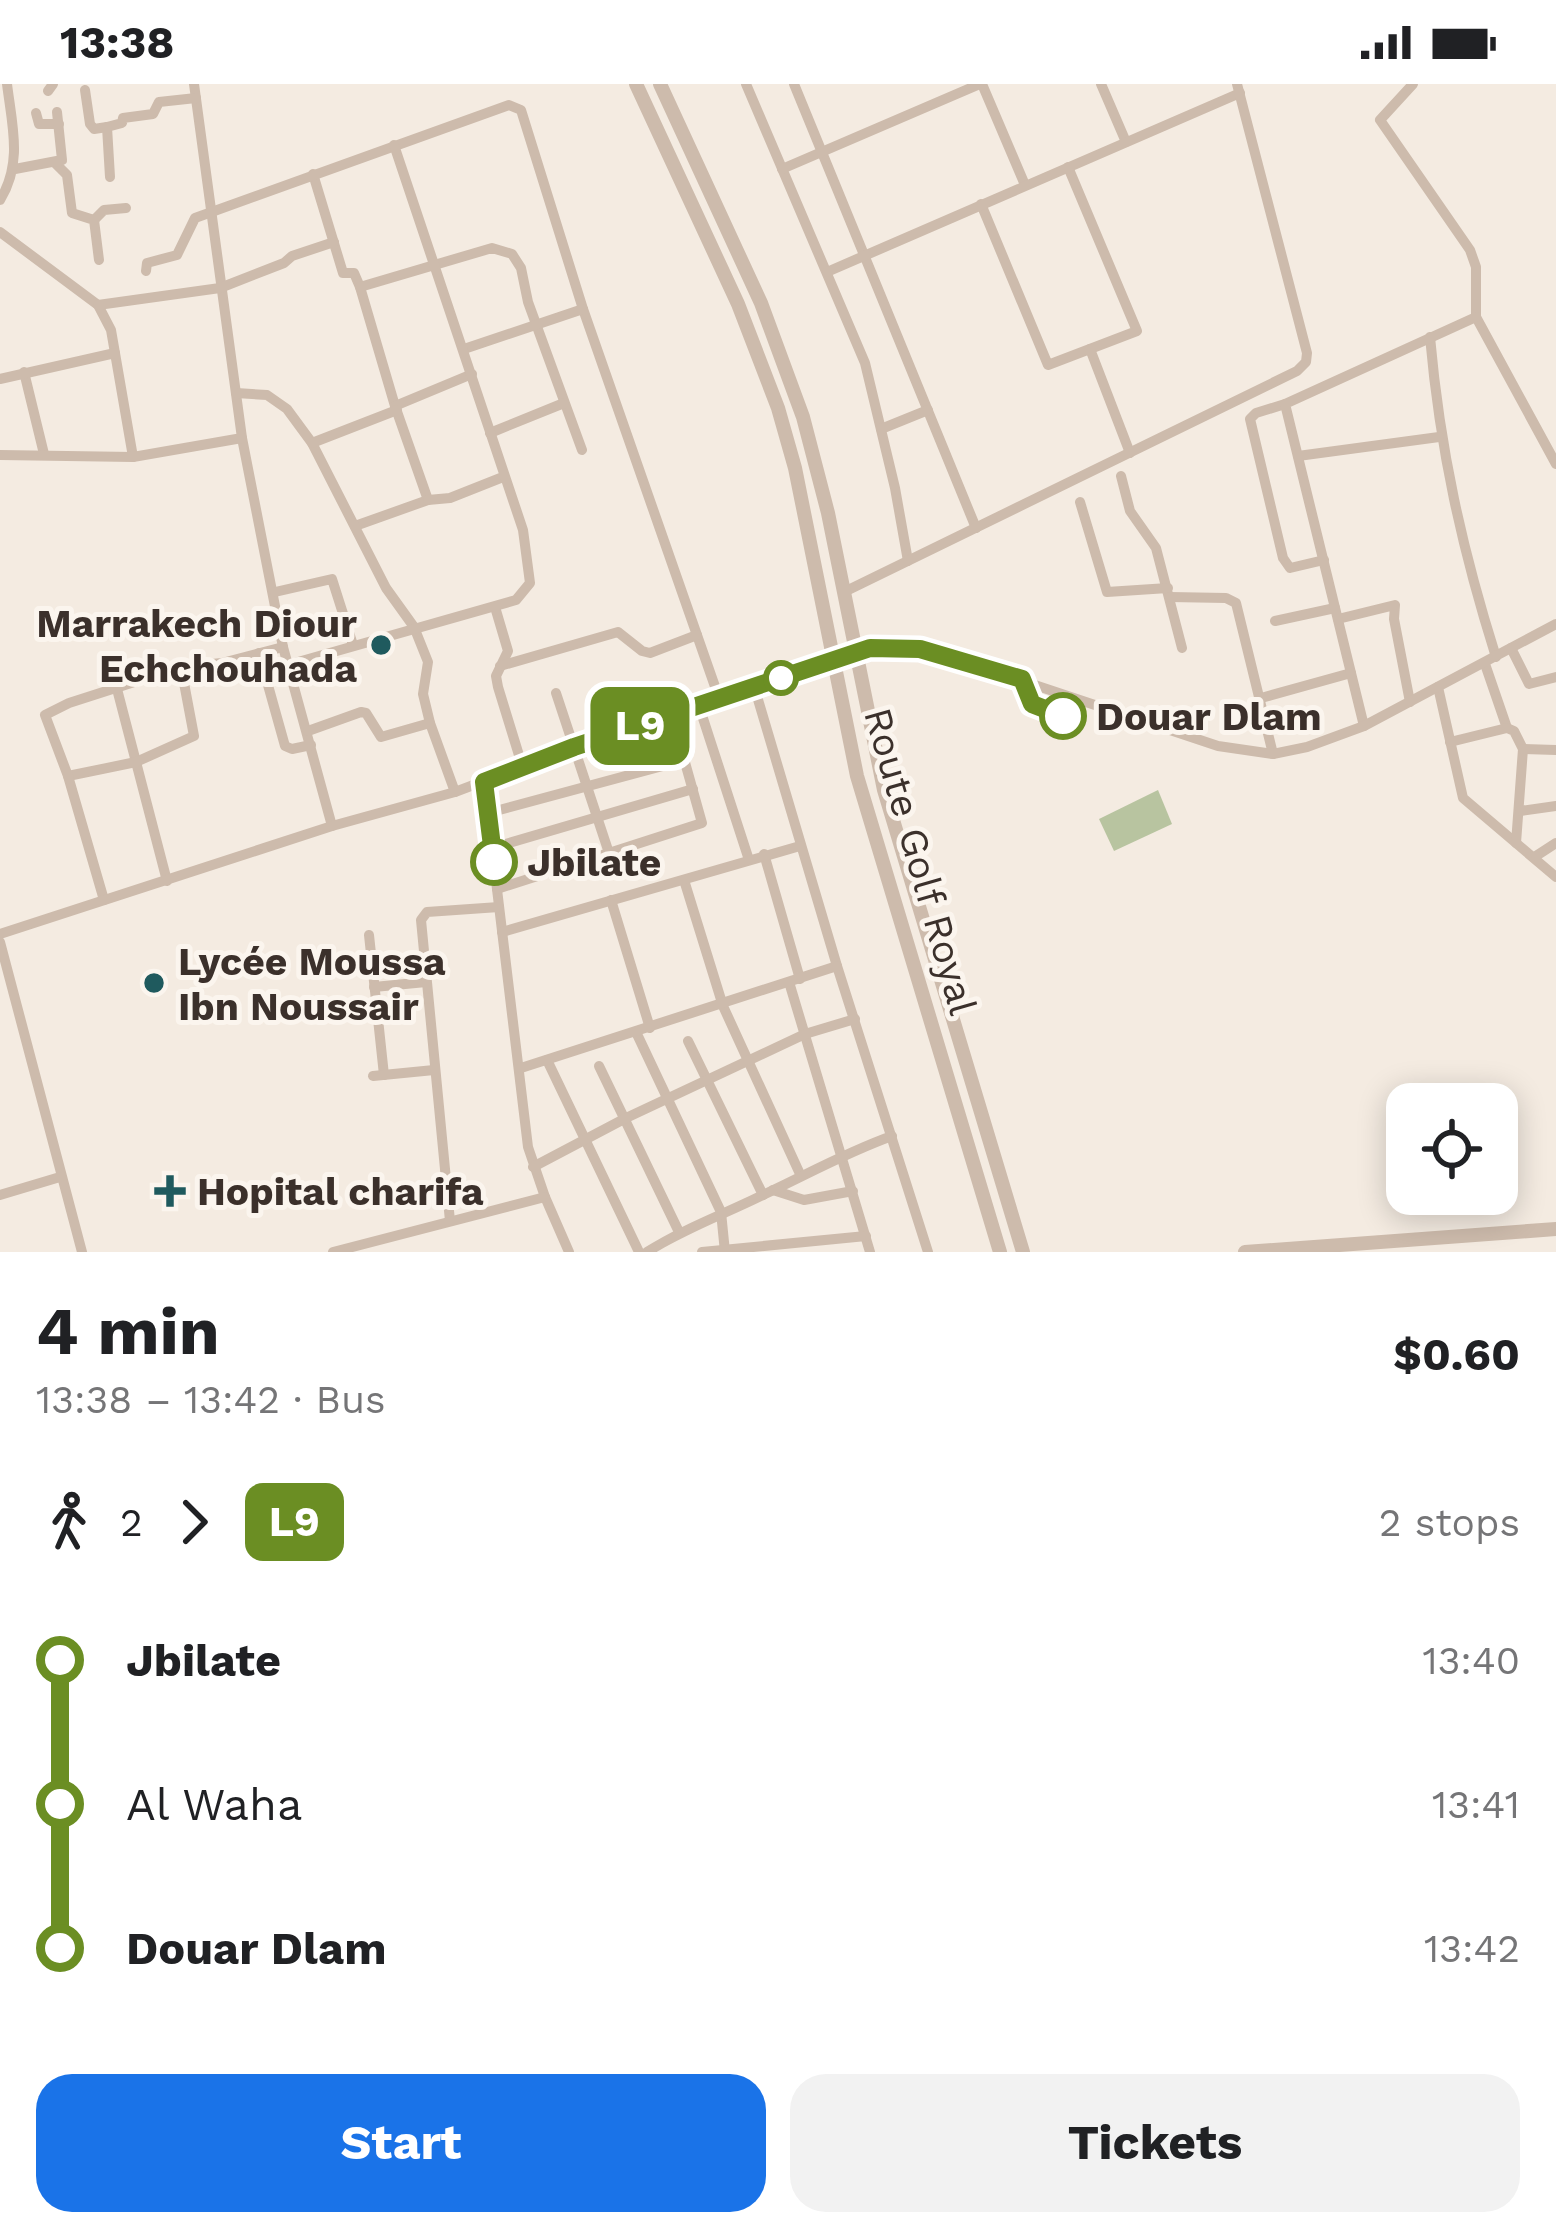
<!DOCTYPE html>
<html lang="en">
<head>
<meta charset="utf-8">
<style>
  :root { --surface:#fff; --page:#f2f2f2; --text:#202124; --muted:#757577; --accent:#1a73e8 }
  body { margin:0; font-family:"Work Sans",sans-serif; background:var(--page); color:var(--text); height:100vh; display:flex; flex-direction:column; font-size:45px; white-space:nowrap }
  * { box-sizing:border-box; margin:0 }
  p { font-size:39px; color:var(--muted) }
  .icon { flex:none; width:66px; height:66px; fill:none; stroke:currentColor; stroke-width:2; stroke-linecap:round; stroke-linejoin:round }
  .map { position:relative; height:1168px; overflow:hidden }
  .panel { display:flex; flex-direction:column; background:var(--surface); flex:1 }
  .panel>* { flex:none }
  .badge { padding:0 24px; border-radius:18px; font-size:42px; line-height:78px }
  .buttons { position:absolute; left:1386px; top:999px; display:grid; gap:24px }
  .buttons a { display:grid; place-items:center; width:132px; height:132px; border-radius:24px; background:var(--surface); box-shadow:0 6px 30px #0003; font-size:60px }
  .map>.badge { position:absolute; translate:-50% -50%; box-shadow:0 0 0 6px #fff }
  .legs { display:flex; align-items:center; gap:18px; height:132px; padding:0 36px; font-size:39px }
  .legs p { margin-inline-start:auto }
  .summary { display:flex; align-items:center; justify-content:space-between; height:204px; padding:0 36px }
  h1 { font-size:66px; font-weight:700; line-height:90px }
  .button { display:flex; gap:24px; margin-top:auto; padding:24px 36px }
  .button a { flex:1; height:138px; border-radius:36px; background:var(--accent); color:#fff; font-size:48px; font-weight:700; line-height:138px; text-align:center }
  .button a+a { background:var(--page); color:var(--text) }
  ul { padding:0 36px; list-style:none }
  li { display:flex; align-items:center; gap:42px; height:144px; font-size:45px }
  li i { display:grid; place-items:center; width:18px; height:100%; margin:0 15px; background:currentColor }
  li i::after { content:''; width:30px; height:30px; margin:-15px; border:9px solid; border-radius:50%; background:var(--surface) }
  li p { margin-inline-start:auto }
  li:first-child i { background:linear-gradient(#0000 50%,currentColor 0) }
  li:last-child i { background:linear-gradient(currentColor 50%,#0000 0) }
  .status { display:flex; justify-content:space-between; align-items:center; height:84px; padding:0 60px; background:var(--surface); direction:ltr }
  .status svg { height:33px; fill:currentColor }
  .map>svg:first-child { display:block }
  .green { fill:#b8c4a0 }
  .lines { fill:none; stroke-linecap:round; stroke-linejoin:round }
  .minor { stroke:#cdbbac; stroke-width:10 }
  .tertiary { stroke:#cdbbac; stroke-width:14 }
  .line-1-casing { stroke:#fff; stroke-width:27 }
  .line-1 { stroke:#6b8e23; stroke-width:18 }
  .poi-dot { fill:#1f5a5e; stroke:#fbf5ee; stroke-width:4.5 }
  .stop-1-dot { fill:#fff; stroke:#6b8e23; stroke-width:6 }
  .labels { text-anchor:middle; stroke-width:10; stroke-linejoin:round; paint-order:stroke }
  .poi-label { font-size:39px; font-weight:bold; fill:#3b302b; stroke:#fbf5ee; text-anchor:start }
  .stop-label { font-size:39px; font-weight:bold; fill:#3b302b; stroke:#fbf5ee; text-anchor:start }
  .street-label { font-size:39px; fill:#3b302b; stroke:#fbf5ee }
</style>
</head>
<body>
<div class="status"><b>13:38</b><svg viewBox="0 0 49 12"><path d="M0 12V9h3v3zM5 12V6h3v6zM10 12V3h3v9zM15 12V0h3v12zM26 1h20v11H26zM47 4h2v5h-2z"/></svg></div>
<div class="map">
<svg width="1556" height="1168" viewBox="0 0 1556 1168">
  <rect width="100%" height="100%" fill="#f4ebe1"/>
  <!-- green -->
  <path class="green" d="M 1158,706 L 1172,740 L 1114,767 L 1099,735 Z"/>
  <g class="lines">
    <!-- minor -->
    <g class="minor">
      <path d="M 194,0 L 242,354 L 283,563 L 332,742"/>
      <path d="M 746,0 L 865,279 L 895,404 L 908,477"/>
      <path d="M 794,0 L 976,444"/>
      <path d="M 982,0 L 1025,101"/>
      <path d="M 1101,0 L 1126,58"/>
      <path d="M 1413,0 L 1380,36 L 1470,166 L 1476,183 L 1476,233 L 1556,380"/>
      <path d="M 85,6 L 90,40 L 94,45 L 107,43"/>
      <path d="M 48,7 L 53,0"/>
      <path d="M 36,29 L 39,40 L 59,40"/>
      <path d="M 55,79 L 67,91 L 72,129 L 94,136 L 99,176"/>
      <path d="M 15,85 L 62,76 L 57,28"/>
      <path d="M 782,85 L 980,0"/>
      <path d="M 313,90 L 343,189 L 354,189 L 360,203 L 395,322 L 428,416 L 355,442"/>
      <path d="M 110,93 L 107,43 L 122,39 L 123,34 L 153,30 L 159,18 L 196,14"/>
      <path d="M 0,116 C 23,79 12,41 7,0"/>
      <path d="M 981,120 L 1048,281 L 1137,247 L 1068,83"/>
      <path d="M 94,136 L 104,126 L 126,124"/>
      <path d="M 0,148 L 98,221 L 111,246 L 133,373"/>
      <path d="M 146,187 L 147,179 L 177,171 L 195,134 L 509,21 L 521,26 L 583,225 L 719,614"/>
      <path d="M 827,188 L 1240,9"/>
      <path d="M 360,203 L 492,164 L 512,170 L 521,184 L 528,218 L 582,366"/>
      <path d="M 98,221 L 220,204 L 284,179 L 292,172 L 334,158"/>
      <path d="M 1430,253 C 1440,366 1462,465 1496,573"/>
      <path d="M 464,265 L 583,225"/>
      <path d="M 1090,265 L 1130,369"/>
      <path d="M 24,288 L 44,370"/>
      <path d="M 0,295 L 115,269"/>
      <path d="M 236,309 L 267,311 L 287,325 L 312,359 L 386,504 L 414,543 L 428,578 L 423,610 L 430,639 L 455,708"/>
      <path d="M 1285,320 L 1256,329 L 1250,335 L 1283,474 L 1290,484 L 1324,476"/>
      <path d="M 395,322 L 472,290"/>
      <path d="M 881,345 L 928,326"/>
      <path d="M 490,349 L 564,319"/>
      <path d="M 312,359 L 397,326"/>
      <path d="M 0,371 L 133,373 L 242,354"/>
      <path d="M 1298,372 L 1439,353"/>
      <path d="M 1121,392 L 1130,427 L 1156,464 L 1182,564"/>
      <path d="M 428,416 L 450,414 L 503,393"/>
      <path d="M 1080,418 L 1107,508 L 1168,504"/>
      <path d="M 275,508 L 332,495 L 353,561"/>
      <path d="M 844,508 L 1297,287 L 1306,278 L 1307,269 L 1237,0"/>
      <path d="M 1170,513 L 1226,514 L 1236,519 L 1273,670"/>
      <path d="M 495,523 L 508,567 L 496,592 L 498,603 L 522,681"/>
      <path d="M 1338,535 L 1395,521 L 1394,535 L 1410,618"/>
      <path d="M 1275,537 L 1335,524"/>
      <path d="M 1511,564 L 1529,600 L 1556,593"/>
      <path d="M 259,569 L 285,662 L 292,665 L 311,661"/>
      <path d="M 291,580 L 516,516 L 530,499 L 523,446 L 394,61"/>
      <path d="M 1485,580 L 1507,644"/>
      <path d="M 500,582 L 618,548 L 642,567 L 650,569 L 697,551"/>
      <path d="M 754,602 L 837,882 L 928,1168"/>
      <path d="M 1438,603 L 1463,714 L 1556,793"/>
      <path d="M 117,605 L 167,797"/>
      <path d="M 556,609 L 609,769"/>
      <path d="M 1261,614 L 1351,589"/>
      <path d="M 699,622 L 749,776"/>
      <path d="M 1364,642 L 1285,320 L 1476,233"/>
      <path d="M 308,647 L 361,628 L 366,629 L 381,653 L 430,639"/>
      <path d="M 1450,658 L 1507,644 L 1514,647 L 1523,665 L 1516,759"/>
      <path d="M 1523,665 L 1556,666"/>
      <path d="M 68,692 L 136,678 L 194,652 L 181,583"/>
      <path d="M 484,697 L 528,1063 L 545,1113 L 569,1168"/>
      <path d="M 1520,727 L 1556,722"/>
      <path d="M 488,729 L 685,676"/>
      <path d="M 492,764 L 693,705"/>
      <path d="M 764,770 L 800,895"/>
      <path d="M 1536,772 L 1556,759"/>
      <path d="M 684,796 L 723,922 L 800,1090"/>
      <path d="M 497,805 L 702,739 L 672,632"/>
      <path d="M 104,816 L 68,692 L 45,631 L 69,619 L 181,583 L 222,579 L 283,563"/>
      <path d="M 611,816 L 650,944"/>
      <path d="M 502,848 L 800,762"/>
      <path d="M 0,850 L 332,742 L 455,708 L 574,663 L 870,564 L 904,562 L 939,569 L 1218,662 L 1273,670 L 1307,663 L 1364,642 L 1556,540"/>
      <path d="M 369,851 L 384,991"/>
      <path d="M 0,858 L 82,1168"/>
      <path d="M 789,898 L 870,1168"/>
      <path d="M 374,903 L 426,898"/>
      <path d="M 636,948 L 721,1128 L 725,1168"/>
      <path d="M 688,957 L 763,1111"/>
      <path d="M 547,976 L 639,1168"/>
      <path d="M 599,982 L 679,1148"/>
      <path d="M 521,984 L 837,882"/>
      <path d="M 373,992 L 434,986"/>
      <path d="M 533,1083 L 626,1034 L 805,950 L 855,935"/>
      <path d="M 773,1106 L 804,1116 L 853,1107"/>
      <path d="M 0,1111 L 60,1093"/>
      <path d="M 450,1137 L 421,836 L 427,828 L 499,823"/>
      <path d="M 333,1168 L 545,1113"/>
      <path d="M 647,1168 C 685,1144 725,1130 765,1110 C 808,1090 847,1068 892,1052"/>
      <path d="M 702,1168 L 866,1152"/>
    </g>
    <!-- tertiary -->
    <g class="tertiary">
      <path d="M 636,0 L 738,220 L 778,324 L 795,384 L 857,692 L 1000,1168"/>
      <path d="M 660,0 L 761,219 L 803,333 L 828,429 L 884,706 L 1023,1168"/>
      <path d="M 1245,1168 L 1556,1145"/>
    </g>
  </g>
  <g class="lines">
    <!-- line-1 casing -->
    <g class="line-1-casing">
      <path id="line-1" d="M 494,778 L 484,698 L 574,663 L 870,564 L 920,565 L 1022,595 L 1032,620 L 1063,632"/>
    </g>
    <!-- line-1 -->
    <use href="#line-1" class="line-1"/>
  </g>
  <!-- markers -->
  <g class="poi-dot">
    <circle cx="381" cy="561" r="12"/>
    <circle cx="154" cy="899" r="12"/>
    <path d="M164 1089h12v12h12v12h-12v12h-12v-12h-12v-12h12z"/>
  </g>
  <g class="stop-1-dot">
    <circle cx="781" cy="594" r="15"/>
    <circle cx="1063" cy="632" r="21"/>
    <circle cx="494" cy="778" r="21"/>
  </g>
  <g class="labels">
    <!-- poi labels -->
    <g class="poi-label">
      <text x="357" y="553" text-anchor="end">Marrakech Diour<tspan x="357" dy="45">Echchouhada</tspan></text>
      <text x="178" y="891">Lycée Moussa<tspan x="178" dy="45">Ibn Noussair</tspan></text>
      <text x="197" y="1121">Hopital charifa</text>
    </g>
    <!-- stop labels -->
    <g class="stop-label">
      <text x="1096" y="646">Douar Dlam</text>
      <text x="527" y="792">Jbilate</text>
    </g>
    <!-- street labels -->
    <g class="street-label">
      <text transform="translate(921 777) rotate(74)" y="14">Route Golf Royal</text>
    </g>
  </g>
</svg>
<div class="buttons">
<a><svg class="icon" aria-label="locate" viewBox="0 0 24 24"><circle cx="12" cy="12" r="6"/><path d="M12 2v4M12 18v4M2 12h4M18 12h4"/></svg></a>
</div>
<b class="badge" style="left:640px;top:642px;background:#6b8e23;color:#fff">L9</b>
</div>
<section class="panel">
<div class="summary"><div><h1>4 min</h1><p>13:38 – 13:42 · Bus</p></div><b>$0.60</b></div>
<div class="legs"><svg class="icon" aria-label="walk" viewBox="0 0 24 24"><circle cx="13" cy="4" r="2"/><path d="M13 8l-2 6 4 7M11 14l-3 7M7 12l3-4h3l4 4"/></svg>2<svg class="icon" aria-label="forward" viewBox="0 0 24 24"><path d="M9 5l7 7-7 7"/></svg><b class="badge" style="background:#6b8e23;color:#fff">L9</b><p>2 stops</p></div>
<ul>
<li><i style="color:#6b8e23"></i><b>Jbilate</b><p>13:40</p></li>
<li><i style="color:#6b8e23"></i><span>Al Waha</span><p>13:41</p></li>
<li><i style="color:#6b8e23"></i><b>Douar Dlam</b><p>13:42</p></li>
</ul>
<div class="button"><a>Start</a><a>Tickets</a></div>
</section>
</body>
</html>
